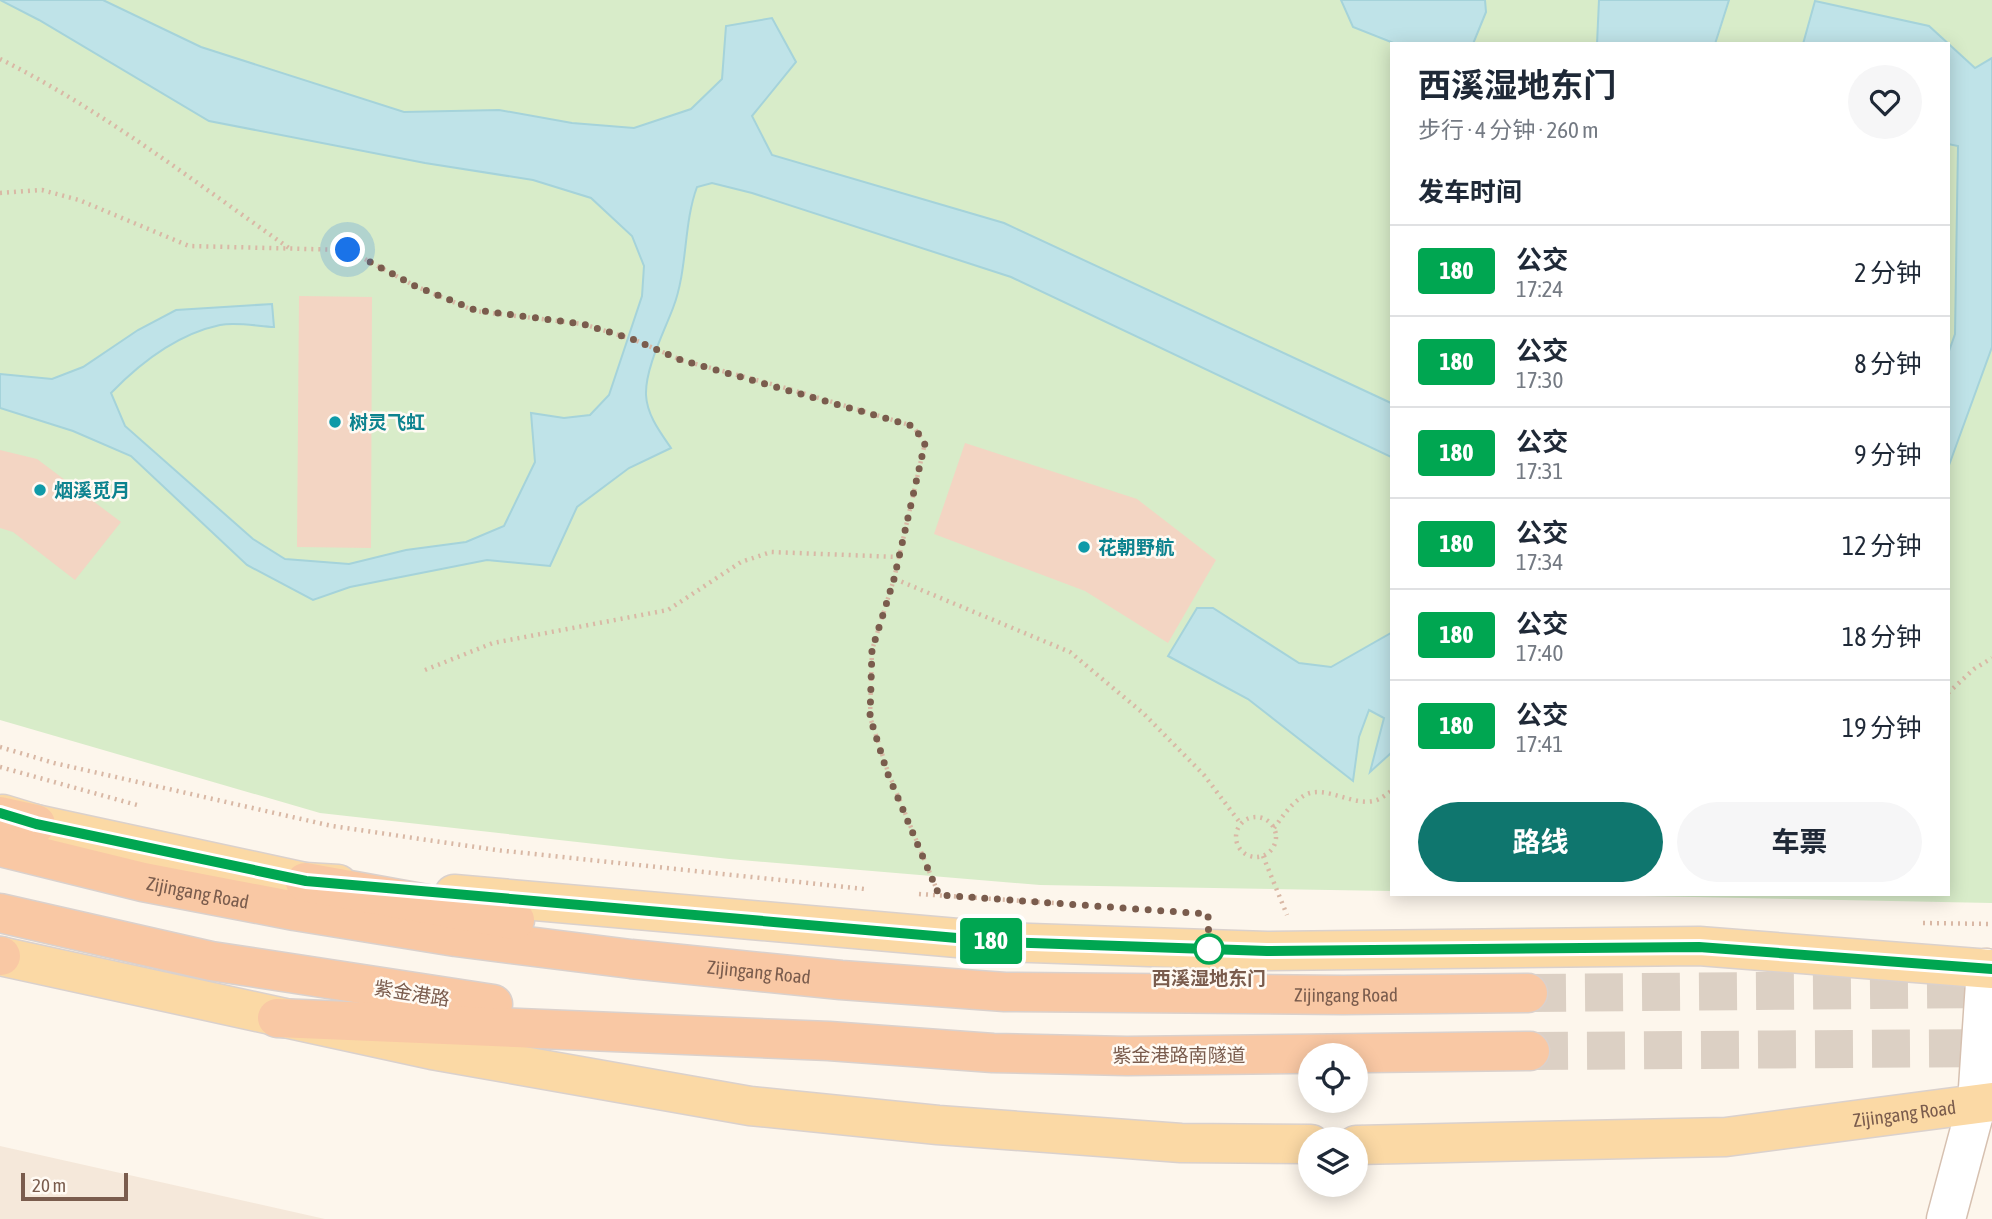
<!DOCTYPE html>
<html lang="zh">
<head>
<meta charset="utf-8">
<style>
  :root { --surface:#fff; --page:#f6f6f7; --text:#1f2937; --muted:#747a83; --line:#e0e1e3; --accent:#0f766e }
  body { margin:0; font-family:"Asap Condensed","Noto Sans SC",sans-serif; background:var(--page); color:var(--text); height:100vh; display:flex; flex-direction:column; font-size:26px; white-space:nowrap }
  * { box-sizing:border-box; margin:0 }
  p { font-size:23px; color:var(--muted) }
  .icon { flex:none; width:38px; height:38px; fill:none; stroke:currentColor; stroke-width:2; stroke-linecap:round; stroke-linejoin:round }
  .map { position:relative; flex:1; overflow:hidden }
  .drawer { position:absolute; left:1390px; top:42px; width:560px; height:854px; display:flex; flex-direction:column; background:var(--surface); border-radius:0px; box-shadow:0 4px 18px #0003 }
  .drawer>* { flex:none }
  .badge { padding:0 14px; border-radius:5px; font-size:24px; line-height:46px }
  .buttons { position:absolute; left:1298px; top:1043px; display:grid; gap:14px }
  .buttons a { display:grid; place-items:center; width:70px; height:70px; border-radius:50%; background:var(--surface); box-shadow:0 4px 18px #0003; font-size:35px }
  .scale { position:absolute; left:21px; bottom:18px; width:107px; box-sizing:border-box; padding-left:7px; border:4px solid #7a5c4d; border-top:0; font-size:19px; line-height:24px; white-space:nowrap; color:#7a5c4d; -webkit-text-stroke:5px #fffaf3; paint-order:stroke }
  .you { position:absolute; width:35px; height:35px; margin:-18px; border:5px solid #fff; border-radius:50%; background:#1a73e8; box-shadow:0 0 0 10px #1a73e833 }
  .map>.badge { position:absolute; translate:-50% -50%; box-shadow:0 0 0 4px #fff }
  h2 { padding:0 28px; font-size:26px; line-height:63px }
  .round { display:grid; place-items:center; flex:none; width:74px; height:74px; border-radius:37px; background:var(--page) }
  .head { display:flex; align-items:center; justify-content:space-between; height:119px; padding:0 28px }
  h1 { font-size:33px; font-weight:700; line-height:52px }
  .button { display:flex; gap:14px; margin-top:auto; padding:14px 28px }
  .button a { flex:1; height:80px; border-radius:42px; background:var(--accent); color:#fff; font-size:28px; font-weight:700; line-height:80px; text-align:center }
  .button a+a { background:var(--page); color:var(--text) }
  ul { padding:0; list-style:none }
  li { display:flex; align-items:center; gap:21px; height:91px; padding:0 28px; border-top:2px solid var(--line) }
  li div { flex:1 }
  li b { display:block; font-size:26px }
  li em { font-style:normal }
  li .badge { min-width:77px; font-weight:700; text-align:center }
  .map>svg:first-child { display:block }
  .residential { fill:#f5e8da }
  .green { fill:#d8ecc9 }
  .water { fill:#bfe3e8; stroke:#a5d3da; stroke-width:2 }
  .building { fill:#f3d5c3 }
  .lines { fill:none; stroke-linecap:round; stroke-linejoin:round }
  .trunk-tunnel { stroke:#dcd0c4; stroke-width:38; stroke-dasharray:38 19; stroke-linecap:butt }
  .secondary-casing { stroke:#d6c0b0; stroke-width:41 }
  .primary-casing { stroke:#dad1cd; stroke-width:41 }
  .trunk-casing { stroke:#dad1cd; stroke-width:41 }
  .path { stroke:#d9b8a5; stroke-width:4.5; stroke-dasharray:2 5; stroke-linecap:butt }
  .secondary { stroke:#fff; stroke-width:38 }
  .primary { stroke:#fbd9a5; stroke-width:38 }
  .trunk { stroke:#f9c8a4; stroke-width:38 }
  .line-casing { stroke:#fff; stroke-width:16 }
  .line { stroke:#00a651; stroke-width:10 }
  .walk { stroke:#7a5c4d; stroke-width:7; stroke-dasharray:0 12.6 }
  .culture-dot { fill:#0f9aa8; stroke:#fffaf3; stroke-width:2.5 }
  .stop-dot { fill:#fff; stroke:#00a651; stroke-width:3.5 }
  .labels { text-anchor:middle; stroke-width:5; stroke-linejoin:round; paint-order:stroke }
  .culture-label { font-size:19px; font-weight:bold; fill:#0d838f; stroke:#fffaf3; text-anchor:start }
  .street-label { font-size:19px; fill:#7a5c4d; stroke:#fffaf3 }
  .stop-label { font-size:19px; font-weight:bold; fill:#7a5c4d; stroke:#fffaf3 }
</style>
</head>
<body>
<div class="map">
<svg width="1992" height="1219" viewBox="0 0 1992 1219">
  <rect width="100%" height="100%" fill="#fdf6ec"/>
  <!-- residential -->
  <path class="residential" d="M 0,1146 L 325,1219 L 0,1219 Z"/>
  <!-- green -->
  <path class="green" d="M 0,0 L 1992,0 L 1992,903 L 1545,894 L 1948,894 L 1948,44 L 1391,44 L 1391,891 L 1040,885 L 729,859 L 320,813 L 0,720 Z"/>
  <!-- water -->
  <g class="water">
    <path d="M 0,0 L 103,0 L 201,47 L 404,112 L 499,110 L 572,123 L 634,128 L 691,109 L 722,79 L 726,26 L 772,18 L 796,62 L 752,116 L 772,155 L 1004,223 L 1391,403 L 1391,457 L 1011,277 L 752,193 L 712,183 L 697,187 C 683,225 688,269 673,308 C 664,332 645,369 646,395 C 647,415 660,432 671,448 L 629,468 L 577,507 L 550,566 L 487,560 L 350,587 L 313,600 L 247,565 L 131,456 L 73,431 L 0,408 L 0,374 L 52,379 L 83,367 L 138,330 L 176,310 L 272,304 L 274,327 C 257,326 236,322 220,325 C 178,334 140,363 111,393 L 125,426 L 253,539 L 285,559 L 349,564 L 406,550 L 466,542 L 504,526 L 535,462 L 531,413 L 564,418 L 590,415 L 609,395 L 642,296 L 644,266 L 632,236 L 591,198 L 533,180 L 425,163 L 209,121 L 39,20 Z"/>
    <path d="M 1341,0 L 1485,0 L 1486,12 L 1473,44 L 1396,44 L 1353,27 Z"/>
    <path d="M 1599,0 L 1729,0 L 1715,44 L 1597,44 Z"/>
    <path d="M 1815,1 L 1929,26 L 1975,68 L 1992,58 L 1992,347 L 1948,468 L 1948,354 L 1955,334 L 1958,146 L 1948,144 L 1948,44 L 1803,44 Z"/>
    <path d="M 1197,608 L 1213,608 L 1299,663 L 1331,667 L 1391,633 L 1391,753 L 1370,772 L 1384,718 L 1369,710 L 1359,737 L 1353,781 L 1248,699 L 1168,656 Z"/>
  </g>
  <!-- building -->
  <g class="building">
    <path d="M 299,296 L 372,297 L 371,548 L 297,547 Z"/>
    <path d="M 965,443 L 1137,499 L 1216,560 L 1168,643 L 1085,591 L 934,534 Z"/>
    <path d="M 0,450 L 37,459 L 121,522 L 75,580 L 13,532 L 0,528 Z"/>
  </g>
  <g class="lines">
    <!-- trunk-tunnel -->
    <g class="trunk-tunnel">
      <path d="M 1528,993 L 1992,989"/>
      <path d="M 1530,1051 L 1992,1048"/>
    </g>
    <!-- secondary casing -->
    <g class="secondary-casing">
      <path id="secondary" d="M 1946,1219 L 1977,1103 L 1986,968"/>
    </g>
    <!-- primary casing -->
    <g class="primary-casing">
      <g id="primary">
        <path d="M 3,814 L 36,824 L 305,882 L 338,884"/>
        <path d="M 454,894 L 1003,942 L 1267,951 L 1699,946 L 1992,969"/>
        <path d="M 0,956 L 432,1050 L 750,1106 L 938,1125 L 1181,1143 L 1311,1144"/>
        <path id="s1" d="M 1356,1145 L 1726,1137 L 1992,1102"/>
      </g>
    </g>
    <!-- trunk casing -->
    <g class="trunk-casing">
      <g id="trunk">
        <path d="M 0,816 L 36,824"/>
        <path id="s2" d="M 0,847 L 143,882 L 295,911 L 456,937 L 631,959 L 841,980 L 1005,992 L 1343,995 L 1528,993"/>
        <path d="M 305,882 L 515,920"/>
        <path d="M 0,913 L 211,961 L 493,1004"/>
        <path d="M 0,956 L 1,956"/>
        <path d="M 277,1018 L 829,1041 L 993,1053 L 1127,1056 L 1530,1051"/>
      </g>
    </g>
    <!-- path -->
    <g class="path">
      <path d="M 0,59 C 101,109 196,183 289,248"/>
      <path d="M 0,193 L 42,190 L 79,200 L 189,246 L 348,250 L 415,286 L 475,311 L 583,324 L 635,340 L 681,360 L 779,386 L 913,426 L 925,443 L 894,579 L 872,650 L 870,717 L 888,772 L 939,895"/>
      <path d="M 895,579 L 1070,652 L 1144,714 L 1204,775 L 1241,824"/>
      <path d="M 425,670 L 493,643 L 668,610 L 741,562 L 771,552 L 899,557"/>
      <path d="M 1948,693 L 1974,669 L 1992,658"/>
      <path d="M 0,747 L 54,763 L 332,826 L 496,850 L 865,889"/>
      <path d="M 0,767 L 137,805"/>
      <circle cx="1256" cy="837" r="20"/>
      <path d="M 1274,828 C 1283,816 1291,803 1305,795 C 1326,784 1354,808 1377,800 C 1382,798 1387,794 1391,791"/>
      <path d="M 1263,856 L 1287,915"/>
      <path d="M 919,894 L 1054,903"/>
      <path d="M 1923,923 L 1992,924"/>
    </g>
    <!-- secondary -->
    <use href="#secondary" class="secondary"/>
    <!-- primary -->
    <use href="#primary" class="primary"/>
    <!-- trunk -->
    <use href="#trunk" class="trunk"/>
  </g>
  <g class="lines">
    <!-- line casing -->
    <g class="line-casing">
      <path id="line" d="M 0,813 L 36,824 L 306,881 L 1003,942 L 1267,951 L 1699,947 L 1992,969"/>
    </g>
    <!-- line -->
    <use href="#line" class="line"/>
    <!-- walk -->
    <path class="walk" d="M 348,250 L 415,286 L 475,310 L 583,324 L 635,340 L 681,360 L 913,426 L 925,443 L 894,579 L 872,650 L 870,717 L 887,772 L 939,895 L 1208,914 L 1209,949"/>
  </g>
  <!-- markers -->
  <g class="culture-dot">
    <circle cx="335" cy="422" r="7"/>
    <circle cx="40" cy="490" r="7"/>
    <circle cx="1084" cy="547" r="7"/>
  </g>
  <circle class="stop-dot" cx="1209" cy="949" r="14"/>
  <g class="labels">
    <!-- culture labels -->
    <g class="culture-label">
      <text x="349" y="429">树灵飞虹</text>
      <text x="54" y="497">烟溪觅月</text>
      <text x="1098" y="554">花朝野航</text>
    </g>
    <!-- street labels -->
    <g class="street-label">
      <text dy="7" stroke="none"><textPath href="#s2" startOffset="203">Zijingang Road</textPath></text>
      <text dy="7" stroke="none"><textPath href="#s2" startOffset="770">Zijingang Road</textPath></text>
      <text transform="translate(412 993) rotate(9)" y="7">紫金港路</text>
      <text dy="7" stroke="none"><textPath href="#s2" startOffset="1358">Zijingang Road</textPath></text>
      <text x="1179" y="1062">紫金港路南隧道</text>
      <text dy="7" stroke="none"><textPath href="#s1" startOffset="550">Zijingang Road</textPath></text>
    </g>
    <!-- stop labels -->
    <g class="stop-label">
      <text x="1209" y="985">西溪湿地东门</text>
    </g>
  </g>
</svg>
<div class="buttons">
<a><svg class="icon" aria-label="locate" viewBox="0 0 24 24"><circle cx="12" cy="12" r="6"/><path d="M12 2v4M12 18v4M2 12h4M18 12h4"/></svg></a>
<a><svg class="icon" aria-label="layers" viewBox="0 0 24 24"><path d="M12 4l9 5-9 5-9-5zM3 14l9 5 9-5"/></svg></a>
</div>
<div class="scale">20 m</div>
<div class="you" style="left:348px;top:250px"></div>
<b class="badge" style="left:991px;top:941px;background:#00a651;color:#fff">180</b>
<section class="drawer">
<div class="head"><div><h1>西溪湿地东门</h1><p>步行 · 4 分钟 · 260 m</p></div><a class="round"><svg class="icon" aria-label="heart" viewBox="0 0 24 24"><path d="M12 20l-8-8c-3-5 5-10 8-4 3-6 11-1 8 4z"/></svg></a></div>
<h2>发车时间</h2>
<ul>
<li><span class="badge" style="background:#00a651;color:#fff">180</span><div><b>公交</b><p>17:24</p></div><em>2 分钟</em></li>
<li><span class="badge" style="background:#00a651;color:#fff">180</span><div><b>公交</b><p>17:30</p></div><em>8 分钟</em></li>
<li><span class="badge" style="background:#00a651;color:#fff">180</span><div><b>公交</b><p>17:31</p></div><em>9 分钟</em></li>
<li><span class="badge" style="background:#00a651;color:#fff">180</span><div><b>公交</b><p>17:34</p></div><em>12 分钟</em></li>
<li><span class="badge" style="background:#00a651;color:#fff">180</span><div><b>公交</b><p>17:40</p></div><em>18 分钟</em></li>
<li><span class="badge" style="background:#00a651;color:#fff">180</span><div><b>公交</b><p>17:41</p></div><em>19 分钟</em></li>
</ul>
<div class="button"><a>路线</a><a>车票</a></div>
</section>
</div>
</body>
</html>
